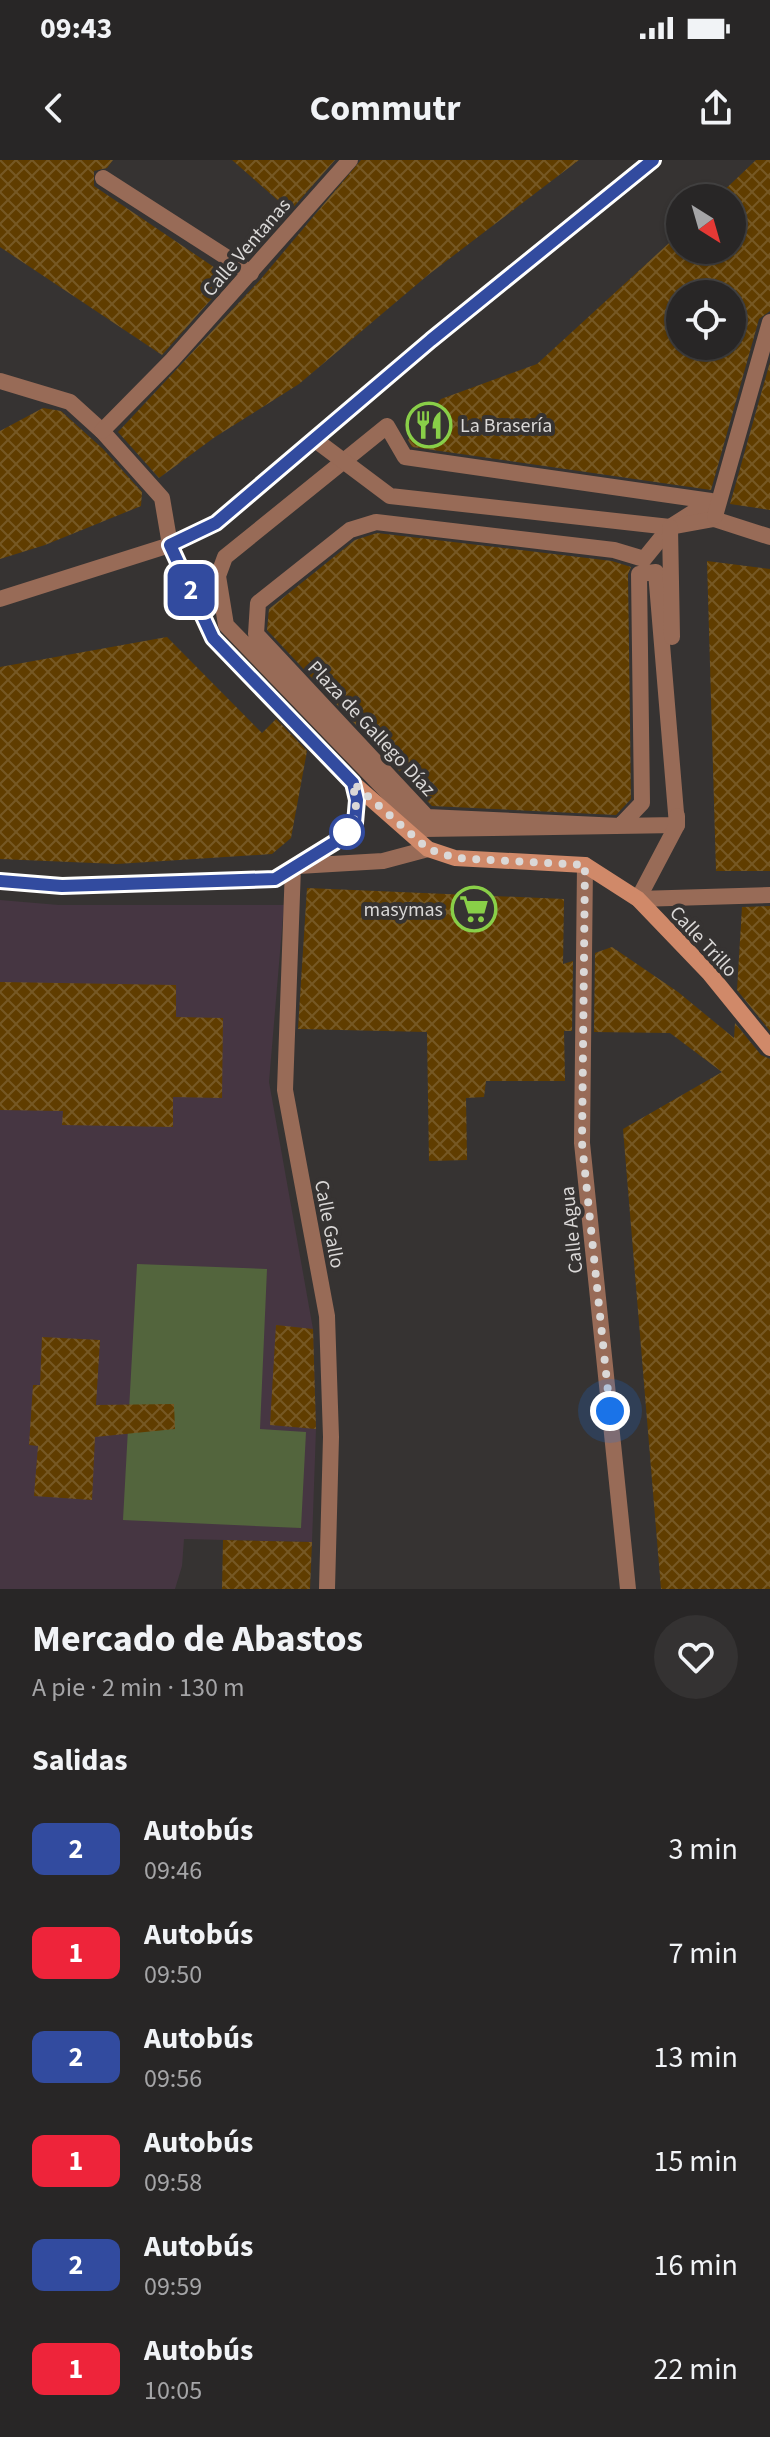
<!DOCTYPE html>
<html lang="es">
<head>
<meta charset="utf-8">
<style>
  :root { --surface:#282626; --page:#343232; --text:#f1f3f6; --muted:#a5a5a7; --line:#444343 }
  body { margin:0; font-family:"Source Sans 3",sans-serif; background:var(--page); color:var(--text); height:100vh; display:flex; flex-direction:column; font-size:30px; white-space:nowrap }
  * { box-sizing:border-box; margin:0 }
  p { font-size:26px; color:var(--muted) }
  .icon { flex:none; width:44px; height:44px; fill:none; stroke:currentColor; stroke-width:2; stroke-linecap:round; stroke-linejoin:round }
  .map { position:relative; height:1429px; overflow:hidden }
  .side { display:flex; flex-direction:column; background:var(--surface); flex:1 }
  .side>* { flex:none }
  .badge { padding:0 16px; border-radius:12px; font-size:28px; line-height:52px }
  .needle { width:52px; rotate:143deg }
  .controls { position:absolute; left:666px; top:24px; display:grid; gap:16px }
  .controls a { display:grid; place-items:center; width:80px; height:80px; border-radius:50%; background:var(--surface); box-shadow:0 2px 6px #0004,0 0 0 2px var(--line); font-size:40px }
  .you { position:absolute; width:40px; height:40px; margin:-20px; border:6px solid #fff; border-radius:50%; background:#1a73e8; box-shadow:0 0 0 12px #1a73e833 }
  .map>.badge { position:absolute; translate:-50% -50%; box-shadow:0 0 0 4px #fff }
  h2 { padding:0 32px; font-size:30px; line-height:72px }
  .round { display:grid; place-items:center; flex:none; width:84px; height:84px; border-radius:42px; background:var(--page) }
  .overview { display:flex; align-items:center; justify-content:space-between; height:136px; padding:0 32px }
  h1 { font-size:38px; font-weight:700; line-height:60px }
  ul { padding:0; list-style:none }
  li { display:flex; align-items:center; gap:24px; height:104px; padding:0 32px }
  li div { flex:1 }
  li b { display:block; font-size:30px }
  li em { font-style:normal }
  li .badge { min-width:88px; font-weight:700; text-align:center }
  .status { display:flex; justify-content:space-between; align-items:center; height:56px; padding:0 40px; background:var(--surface); direction:ltr }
  .status svg { height:22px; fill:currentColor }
  header { display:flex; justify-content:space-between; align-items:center; height:104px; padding:0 32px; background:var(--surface); font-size:36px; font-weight:700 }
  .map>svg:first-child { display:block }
  .education { fill:#463642 }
  .green { fill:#53653d }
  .building { fill:url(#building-cross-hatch); fill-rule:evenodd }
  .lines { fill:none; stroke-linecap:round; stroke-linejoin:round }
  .street { stroke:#986b57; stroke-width:16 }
  .secondary { stroke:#d08969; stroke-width:16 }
  .line-casing { stroke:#fff; stroke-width:18 }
  .line { stroke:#324b9f; stroke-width:12 }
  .walk { stroke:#dad8d7; stroke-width:8; stroke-dasharray:0 14.4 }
  .stop-dot { fill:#fff; stroke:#324b9f; stroke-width:4 }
  .labels { text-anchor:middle; stroke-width:8; stroke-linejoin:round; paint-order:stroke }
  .street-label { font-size:20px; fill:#dad8d7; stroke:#363332 }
  .poi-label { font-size:20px; fill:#dad8d7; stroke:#363332; text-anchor:start }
</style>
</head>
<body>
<div class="status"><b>09:43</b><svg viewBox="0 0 49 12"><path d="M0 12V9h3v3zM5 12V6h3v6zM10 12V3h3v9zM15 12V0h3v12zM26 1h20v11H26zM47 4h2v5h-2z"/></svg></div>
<header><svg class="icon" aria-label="back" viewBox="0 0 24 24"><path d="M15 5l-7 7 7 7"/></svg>Commutr<svg class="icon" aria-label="share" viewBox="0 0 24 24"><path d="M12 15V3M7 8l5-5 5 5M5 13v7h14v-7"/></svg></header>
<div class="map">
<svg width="770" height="1429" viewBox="0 0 770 1429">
  <defs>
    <pattern id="building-cross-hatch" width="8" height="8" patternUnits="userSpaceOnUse" patternTransform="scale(2)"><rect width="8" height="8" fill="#603d00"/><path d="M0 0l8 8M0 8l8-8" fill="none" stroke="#765824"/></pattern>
  </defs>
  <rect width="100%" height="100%" fill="#363332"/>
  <!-- education -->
  <path class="education" d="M 0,740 L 59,745 L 284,745 L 269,922 L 313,1169 L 316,1269 L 312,1382 L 184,1379 L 182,1406 L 175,1429 L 0,1429 Z"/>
  <!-- green -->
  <path class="green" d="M 137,1104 L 267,1109 L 260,1269 L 306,1272 L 301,1368 L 123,1360 Z"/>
  <!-- building -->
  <g class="building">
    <path d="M 0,0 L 113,0 L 107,8 L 94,11 L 94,26 L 230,118 L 162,195 L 0,87 Z"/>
    <path d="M 232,0 L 335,0 L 290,51 Z"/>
    <path d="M 361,0 L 579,0 L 428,115 L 299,224 L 215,277 L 159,318 L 118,272 L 260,120 Z"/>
    <path d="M 756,0 L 770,0 L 770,151 L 759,159 L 711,330 L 412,287 L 408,280 L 441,239 L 537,204 L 680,73 L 680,90 L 732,90 L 732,38 L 716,38 ZM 680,134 L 732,134 L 732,186 L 680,186 Z"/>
    <path d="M 770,202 L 770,350 L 730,344 Z"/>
    <path d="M 43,248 L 61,251 L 103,289 L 142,332 L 141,346 L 45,385 L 0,399 L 0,271 Z"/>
    <path d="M 377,373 L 612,401 L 631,407 L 628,414 L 631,639 L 616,655 L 432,646 L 267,470 L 269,449 L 355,380 Z"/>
    <path d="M 707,401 L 770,409 L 770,711 L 716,711 Z"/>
    <path d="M 167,477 L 262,573 L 276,559 L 307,591 L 291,678 L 272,694 L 117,704 L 0,699 L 0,507 Z"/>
    <path d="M 307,728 L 564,739 L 563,804 L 573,801 L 572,871 L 564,871 L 565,921 L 486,921 L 484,937 L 466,938 L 467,1000 L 429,1001 L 427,872 L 298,869 Z"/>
    <path d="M 770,746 L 770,871 L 737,830 L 742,747 Z"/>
    <path d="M 612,787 L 678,832 L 734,878 L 735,863 L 761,895 L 770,899 L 770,1429 L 661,1429 L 623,969 L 722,912 L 670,873 L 594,872 L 595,793 Z"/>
    <path d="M 0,822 L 176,825 L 176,857 L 223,858 L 222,938 L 173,937 L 173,967 L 62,965 L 63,951 L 0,950 Z"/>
    <path d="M 276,1165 L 313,1169 L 316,1269 L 270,1265 Z"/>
    <path d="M 42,1177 L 100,1180 L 96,1245 L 174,1244 L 175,1269 L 95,1277 L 92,1340 L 34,1336 L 38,1286 L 29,1285 L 33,1225 L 40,1225 Z"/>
    <path d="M 223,1380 L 312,1382 L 310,1429 L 222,1429 Z"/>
  </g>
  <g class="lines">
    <!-- street -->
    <g class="street">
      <path d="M 103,18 L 251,113"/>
      <path d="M 0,221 L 70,242 L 102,271 L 162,338 L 170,385 L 0,439"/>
      <path d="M 387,266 L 405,297 L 711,341 L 670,367 L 644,399 L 614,390 L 376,362 L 350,370 L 258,443 L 256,474 L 427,657 L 620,666 L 642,643 L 639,414 L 656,412 L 677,665 L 423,669 L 226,465 L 218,416 L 225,397 Z"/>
      <path d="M 102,271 L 172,200 L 350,0"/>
      <path d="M 314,279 L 390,336 L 670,367 L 714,359 L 770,377"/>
      <path d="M 715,356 L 770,162"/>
      <path d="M 670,367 L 672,477"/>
      <path d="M 585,705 L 582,983 L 628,1429"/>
      <path d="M 298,706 L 383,701 L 428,689"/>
      <path d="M 293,707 L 285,930 L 327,1156 L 331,1277 L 327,1429"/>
      <path d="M 0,721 L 62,726 L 275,719 L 335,682 L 355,663 L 357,640 L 353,623"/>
      <path d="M 638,739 L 677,665 L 677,656"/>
      <path d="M 638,739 L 770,735"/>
    </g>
    <!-- secondary -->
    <path class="secondary" d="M 653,0 L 431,180 L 216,363 L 170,385 L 213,478 L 353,623 L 428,689 L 455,698 L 585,705 L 638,739 L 709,813 L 770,888"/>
  </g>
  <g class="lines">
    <!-- line casing -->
    <g class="line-casing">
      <path id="line" d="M 0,721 L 62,726 L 275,719 L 335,682 L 355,663 L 357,640 L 353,623 L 213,478 L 170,385 L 216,363 L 431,180 L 653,0"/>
    </g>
    <!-- line -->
    <use href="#line" class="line"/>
    <!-- walk -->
    <path class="walk" d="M 347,672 L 357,655 L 353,623 L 428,689 L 455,698 L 585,705 L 582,983 L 610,1251"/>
  </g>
  <!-- icons -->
  <defs>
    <g id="restaurant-ring" transform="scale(2.3)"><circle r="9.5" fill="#363332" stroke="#89cf48" stroke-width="1.5"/><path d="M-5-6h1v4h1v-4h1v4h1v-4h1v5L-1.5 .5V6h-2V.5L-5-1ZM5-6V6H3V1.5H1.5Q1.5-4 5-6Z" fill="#89cf48"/></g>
    <g id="supermarket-ring" transform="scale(2.3)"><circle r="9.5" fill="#363332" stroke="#89cf48" stroke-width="1.5"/><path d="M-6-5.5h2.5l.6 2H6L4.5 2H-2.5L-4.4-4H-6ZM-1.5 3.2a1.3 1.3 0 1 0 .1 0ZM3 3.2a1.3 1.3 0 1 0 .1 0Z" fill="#89cf48"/></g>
  </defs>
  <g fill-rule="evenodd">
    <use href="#restaurant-ring" x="429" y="265"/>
    <use href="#supermarket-ring" x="474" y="749"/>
  </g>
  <!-- markers -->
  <circle class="stop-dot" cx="347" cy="672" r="16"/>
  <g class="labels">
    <!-- street labels -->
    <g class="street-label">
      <text transform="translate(246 87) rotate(-49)" y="7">Calle Ventanas</text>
      <text transform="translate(372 568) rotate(47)" y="7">Plaza de Gallego Díaz</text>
      <text transform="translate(704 781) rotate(47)" y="7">Calle Trillo</text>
      <text transform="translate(330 1064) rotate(79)" y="7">Calle Gallo</text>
      <text transform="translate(571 1070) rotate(-96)" y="7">Calle Agua</text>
    </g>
    <!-- poi labels -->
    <g class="poi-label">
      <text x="460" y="272">La Brasería</text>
      <text x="443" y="756" text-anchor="end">masymas</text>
    </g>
  </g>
</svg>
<div class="controls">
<a><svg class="needle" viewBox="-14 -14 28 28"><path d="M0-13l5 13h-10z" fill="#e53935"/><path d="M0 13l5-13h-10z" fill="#a5a5a7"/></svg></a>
<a><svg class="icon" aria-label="locate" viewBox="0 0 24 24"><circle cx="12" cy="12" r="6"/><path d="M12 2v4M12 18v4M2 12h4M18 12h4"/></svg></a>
</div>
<div class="you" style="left:610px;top:1251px"></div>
<b class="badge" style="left:191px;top:430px;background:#324b9f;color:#fff">2</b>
</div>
<section class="side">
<div class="overview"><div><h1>Mercado de Abastos</h1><p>A pie · 2 min · 130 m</p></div><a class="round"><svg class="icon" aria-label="heart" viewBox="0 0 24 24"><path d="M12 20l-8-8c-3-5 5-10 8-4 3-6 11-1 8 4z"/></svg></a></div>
<h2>Salidas</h2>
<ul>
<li><span class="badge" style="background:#324b9f;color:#fff">2</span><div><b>Autobús</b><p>09:46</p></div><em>3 min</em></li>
<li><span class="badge" style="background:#ee243a;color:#fff">1</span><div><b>Autobús</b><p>09:50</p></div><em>7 min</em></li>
<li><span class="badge" style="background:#324b9f;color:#fff">2</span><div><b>Autobús</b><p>09:56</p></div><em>13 min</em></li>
<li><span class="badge" style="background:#ee243a;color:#fff">1</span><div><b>Autobús</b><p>09:58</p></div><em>15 min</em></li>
<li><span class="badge" style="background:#324b9f;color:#fff">2</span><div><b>Autobús</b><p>09:59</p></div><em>16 min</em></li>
<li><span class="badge" style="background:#ee243a;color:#fff">1</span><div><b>Autobús</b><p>10:05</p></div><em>22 min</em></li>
</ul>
</section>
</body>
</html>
